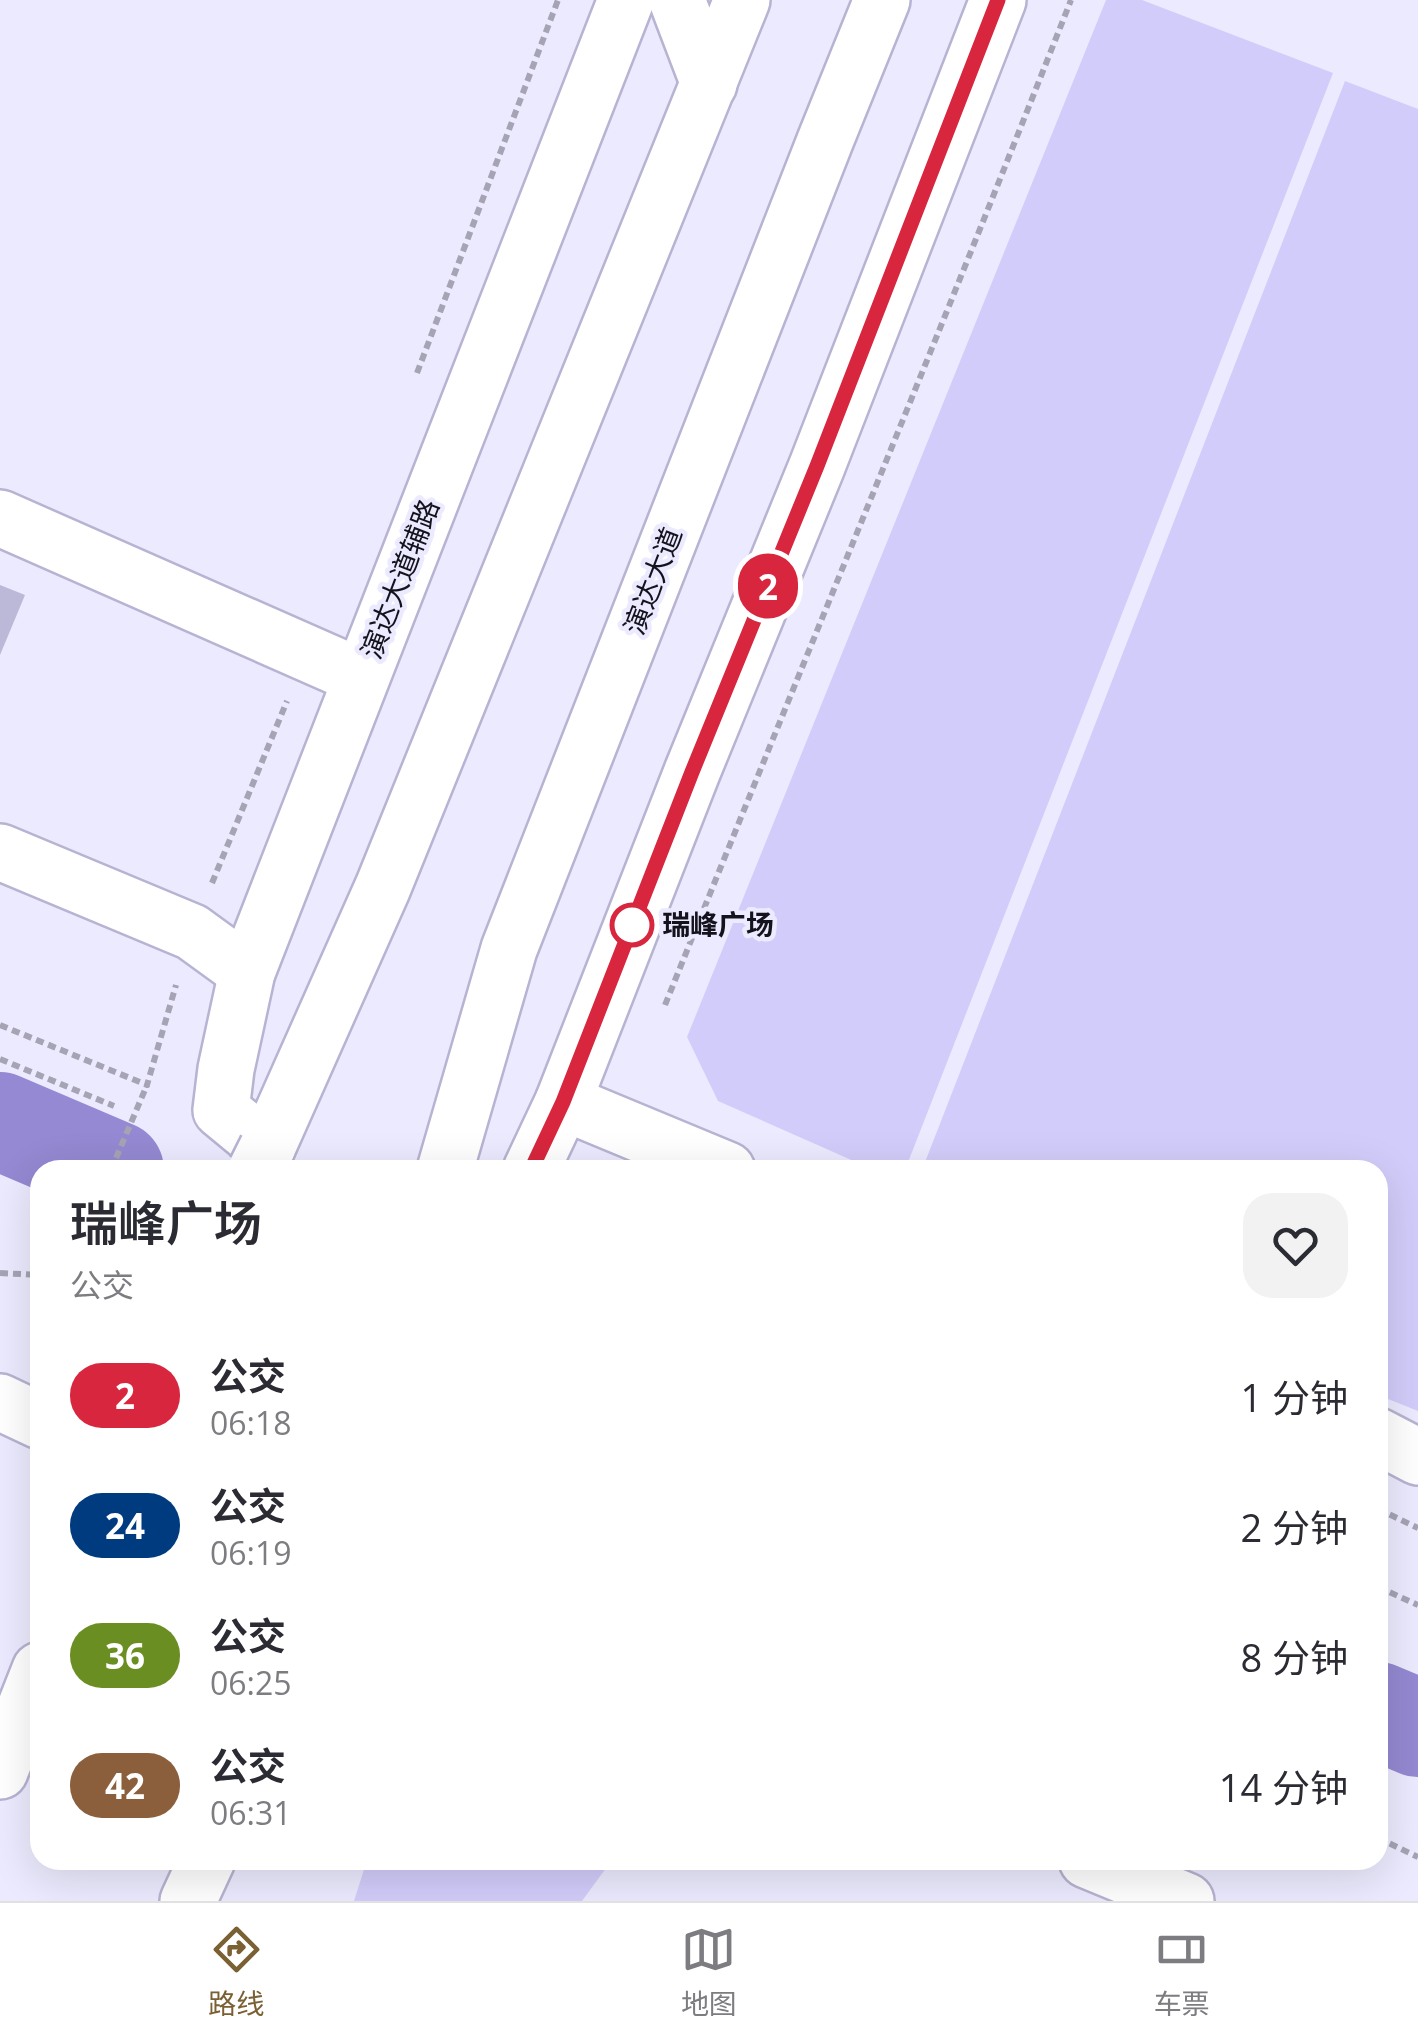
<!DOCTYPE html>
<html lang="zh">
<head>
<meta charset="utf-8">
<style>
  :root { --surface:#fff; --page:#f2f2f3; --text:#2b2b33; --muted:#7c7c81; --line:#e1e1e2; --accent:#7a6032 }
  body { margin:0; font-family:"Open Sans","Noto Sans SC",sans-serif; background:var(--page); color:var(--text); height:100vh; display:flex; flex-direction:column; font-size:38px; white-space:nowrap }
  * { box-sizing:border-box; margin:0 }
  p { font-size:32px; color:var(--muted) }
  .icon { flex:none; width:55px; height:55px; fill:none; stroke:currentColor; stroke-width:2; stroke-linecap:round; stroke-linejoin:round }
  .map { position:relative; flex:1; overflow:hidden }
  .panel { position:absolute; left:30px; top:1160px; width:1358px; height:710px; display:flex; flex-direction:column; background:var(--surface); border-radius:30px; box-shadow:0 10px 40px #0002 }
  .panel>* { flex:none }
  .badge { padding:0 20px; border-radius:32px; font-size:35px; line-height:65px }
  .map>.badge { position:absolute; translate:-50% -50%; box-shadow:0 0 0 5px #fff }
  .round { display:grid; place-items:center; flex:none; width:105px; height:105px; border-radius:30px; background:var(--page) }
  .headline { display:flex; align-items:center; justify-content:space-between; height:170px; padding:0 40px }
  h1 { font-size:48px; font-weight:600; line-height:75px }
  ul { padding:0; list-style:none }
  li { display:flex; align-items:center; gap:30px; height:130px; padding:0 40px }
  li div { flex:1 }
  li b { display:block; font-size:38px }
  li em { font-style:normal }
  li .badge { min-width:110px; font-weight:700; text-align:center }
  .tab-bar { display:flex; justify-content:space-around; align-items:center; height:140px; border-top:2px solid var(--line); background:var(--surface); font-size:28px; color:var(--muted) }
  .tab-bar a { display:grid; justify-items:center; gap:5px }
  .tab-bar .on { color:var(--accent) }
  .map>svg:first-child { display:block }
  .green { fill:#d2ccfa }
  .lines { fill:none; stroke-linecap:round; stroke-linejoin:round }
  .river { stroke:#9489d2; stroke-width:98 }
  .building { fill:#bcb8d8 }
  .secondary-casing { stroke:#b7b3d2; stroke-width:60 }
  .primary-casing { stroke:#b7b3d2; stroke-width:60 }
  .path { stroke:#a5a3b4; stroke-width:6; stroke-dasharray:8 5; stroke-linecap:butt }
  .secondary { stroke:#fff; stroke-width:55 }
  .primary { stroke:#fff; stroke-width:55 }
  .primary-bridge-casing { stroke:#b7b3d2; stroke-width:60; stroke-linecap:butt }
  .path-bridge { stroke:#a5a3b4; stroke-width:6; stroke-dasharray:8 5; stroke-linecap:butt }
  .primary-bridge { stroke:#fff; stroke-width:55 }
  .line-casing { stroke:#fff; stroke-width:22 }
  .line { stroke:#d7263d; stroke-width:15 }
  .stop-dot { fill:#fff; stroke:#d7263d; stroke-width:5 }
  .labels { text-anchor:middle; stroke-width:9; stroke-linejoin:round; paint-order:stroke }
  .street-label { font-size:28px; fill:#14131d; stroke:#eceafe }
  .stop-label { font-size:28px; font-weight:bold; fill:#14131d; stroke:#eceafe; text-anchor:start }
</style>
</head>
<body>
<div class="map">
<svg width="1418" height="1901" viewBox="0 0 1418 1901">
  <rect width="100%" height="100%" fill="#eceafe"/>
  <!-- green -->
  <g class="green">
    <path d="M 1106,0 L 1142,0 L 1333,73 L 905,1170 L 874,1170 L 718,1101 L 687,1037 Z"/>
    <path d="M 1345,81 L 1418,109 L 1418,1411 L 1378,1395 L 1378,1170 L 922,1170 Z"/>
    <path d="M 367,1860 L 612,1860 L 582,1901 L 354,1901 Z"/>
  </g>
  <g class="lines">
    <!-- river -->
    <g class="river">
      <path d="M 0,1121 L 115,1170"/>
      <path d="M 1378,1711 L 1418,1728"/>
    </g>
  </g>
  <!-- building -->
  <path class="building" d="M 0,585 L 25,595 L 0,655 Z"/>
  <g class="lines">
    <!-- secondary casing -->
    <g class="secondary-casing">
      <g id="secondary">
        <path d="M 0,518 L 361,677"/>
        <path d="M 0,852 L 192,932 L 247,972"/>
        <path d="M 563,1102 L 727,1170"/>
        <path d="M 267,1148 L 221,1110 L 226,1069 L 247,972 L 626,0"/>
        <path d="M 531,1170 L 563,1102 L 692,772 L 817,466 L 998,0"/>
        <path d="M 0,1402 L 40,1421"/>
        <path d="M 1378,1436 L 1418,1457"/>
        <path d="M 1087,1860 L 1186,1901"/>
      </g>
    </g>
    <!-- primary casing -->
    <g class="primary-casing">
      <g id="primary">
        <path d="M 677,0 L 709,84"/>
        <path d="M 267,1148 L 383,887 L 742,0"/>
        <path d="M 445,1170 L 509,949 L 825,141 L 882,0"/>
        <path d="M 0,1771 L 40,1670"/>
        <path d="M 188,1901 L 207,1860"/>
      </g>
    </g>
    <!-- path -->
    <g class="path">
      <path d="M 417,373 L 558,0"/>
      <path d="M 212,883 L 287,701"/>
      <path d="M 665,1005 C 800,670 939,336 1071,0"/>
      <path d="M 0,1025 L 147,1085 L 176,985"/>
      <path d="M 0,1059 L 114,1106"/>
      <path d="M 0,1273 L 40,1275"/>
      <path d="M 1378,1509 L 1418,1528"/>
      <path d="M 1378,1587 L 1418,1605"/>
      <path d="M 1378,1838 L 1418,1857"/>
    </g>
    <!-- secondary -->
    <use href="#secondary" class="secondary"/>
    <!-- primary -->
    <use href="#primary" class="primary"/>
    <!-- primary-bridge casing -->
    <g class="primary-bridge-casing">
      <path id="primary-bridge" d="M 256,1170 L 267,1148"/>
    </g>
    <!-- path-bridge -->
    <path class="path-bridge" d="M 111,1170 L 147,1085"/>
    <!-- primary-bridge -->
    <use href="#primary-bridge" class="primary-bridge"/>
  </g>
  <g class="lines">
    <!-- line casing -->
    <g class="line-casing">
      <path id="line" d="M 531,1170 L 563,1102 L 692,772 L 817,466 L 998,0"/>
    </g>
    <!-- line -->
    <use href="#line" class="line"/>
  </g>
  <!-- markers -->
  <circle class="stop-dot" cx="632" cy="925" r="20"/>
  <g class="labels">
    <!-- street labels -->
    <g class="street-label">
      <text transform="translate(400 579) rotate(-69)" y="10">演达大道辅路</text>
      <text transform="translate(653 581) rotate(-69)" y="10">演达大道</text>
    </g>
    <!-- stop labels -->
    <g class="stop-label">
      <text x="662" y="935">瑞峰广场</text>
    </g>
  </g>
</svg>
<b class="badge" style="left:768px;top:586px;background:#d7263d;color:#fff">2</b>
<section class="panel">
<div class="headline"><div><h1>瑞峰广场</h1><p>公交</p></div><a class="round"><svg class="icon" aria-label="heart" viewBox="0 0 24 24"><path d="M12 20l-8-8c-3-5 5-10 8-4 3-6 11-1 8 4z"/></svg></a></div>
<ul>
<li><span class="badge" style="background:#d7263d;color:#fff">2</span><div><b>公交</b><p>06:18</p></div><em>1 分钟</em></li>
<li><span class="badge" style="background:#003b80;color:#fff">24</span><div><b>公交</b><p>06:19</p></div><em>2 分钟</em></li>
<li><span class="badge" style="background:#6b8e23;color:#fff">36</span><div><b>公交</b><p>06:25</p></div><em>8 分钟</em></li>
<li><span class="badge" style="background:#8b5e3c;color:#fff">42</span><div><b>公交</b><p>06:31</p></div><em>14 分钟</em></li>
</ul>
</section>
</div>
<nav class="tab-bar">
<a class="on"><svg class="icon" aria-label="directions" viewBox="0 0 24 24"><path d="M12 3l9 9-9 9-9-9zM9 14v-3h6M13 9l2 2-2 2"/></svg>路线</a>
<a><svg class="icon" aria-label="map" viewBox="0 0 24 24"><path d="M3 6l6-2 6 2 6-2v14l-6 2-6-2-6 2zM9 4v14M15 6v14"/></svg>地图</a>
<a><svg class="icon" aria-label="tickets" viewBox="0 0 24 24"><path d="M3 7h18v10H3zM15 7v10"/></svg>车票</a>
</nav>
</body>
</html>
